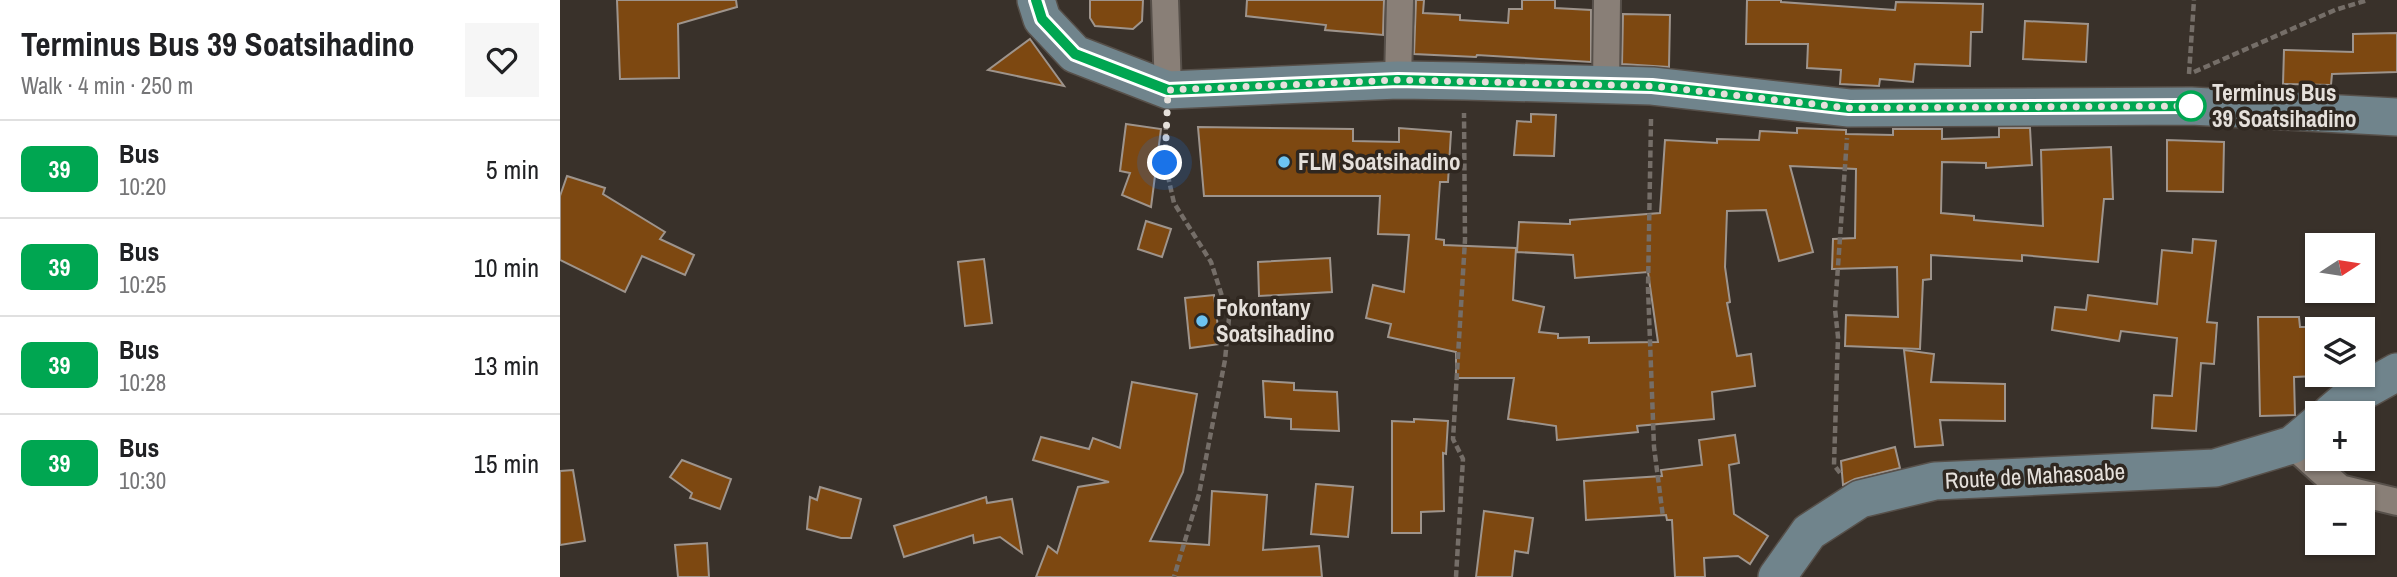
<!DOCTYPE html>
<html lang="en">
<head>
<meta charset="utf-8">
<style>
  :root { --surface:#fff; --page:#f6f6f6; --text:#202124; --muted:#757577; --line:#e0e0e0 }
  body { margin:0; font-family:"Archivo Narrow",sans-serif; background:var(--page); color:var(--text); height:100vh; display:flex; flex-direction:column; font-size:26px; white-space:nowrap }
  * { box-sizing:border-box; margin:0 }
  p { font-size:23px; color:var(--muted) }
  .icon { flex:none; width:38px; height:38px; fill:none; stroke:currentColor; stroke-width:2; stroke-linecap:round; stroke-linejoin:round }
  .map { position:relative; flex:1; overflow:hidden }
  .side { display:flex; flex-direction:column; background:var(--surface); width:560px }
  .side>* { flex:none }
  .badge { padding:0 14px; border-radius:10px; font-size:24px; line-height:46px }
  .needle { width:46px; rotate:78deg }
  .buttons { position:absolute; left:1745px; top:233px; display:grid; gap:14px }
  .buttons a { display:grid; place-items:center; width:70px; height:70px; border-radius:0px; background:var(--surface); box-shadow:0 2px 5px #0004; font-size:35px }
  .you { position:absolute; width:35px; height:35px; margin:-18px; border:5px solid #fff; border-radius:50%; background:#1a73e8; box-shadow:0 0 0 10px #1a73e833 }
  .map>.badge { position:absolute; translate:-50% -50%; box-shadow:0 0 0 4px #fff }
  .round { display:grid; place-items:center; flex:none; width:74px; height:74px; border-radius:0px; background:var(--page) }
  .summary { display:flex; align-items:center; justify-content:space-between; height:119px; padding:0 21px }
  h1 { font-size:33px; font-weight:800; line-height:52px }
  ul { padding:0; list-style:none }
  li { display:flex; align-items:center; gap:21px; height:98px; padding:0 21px; border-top:2px solid var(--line) }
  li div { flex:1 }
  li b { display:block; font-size:26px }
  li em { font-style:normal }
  li .badge { min-width:77px; font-weight:700; text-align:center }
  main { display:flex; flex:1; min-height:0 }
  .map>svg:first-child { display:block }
  .building { fill:#7d4811; stroke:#9e948c; stroke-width:2 }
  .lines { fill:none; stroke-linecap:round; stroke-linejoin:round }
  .street-casing { stroke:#57504a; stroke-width:30 }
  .secondary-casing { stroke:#57504a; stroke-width:40 }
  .path { stroke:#756e68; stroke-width:4.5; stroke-dasharray:7 3.5; stroke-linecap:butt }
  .street { stroke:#897f77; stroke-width:26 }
  .secondary { stroke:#70848c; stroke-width:37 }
  .line-casing { stroke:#fff; stroke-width:16 }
  .line { stroke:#00a651; stroke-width:10 }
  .walk { stroke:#e5e0db; stroke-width:7; stroke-dasharray:0 12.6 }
  .stop-dot { fill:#fff; stroke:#00a651; stroke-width:3.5 }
  .poi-dot { fill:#6cc3f2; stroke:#2f2720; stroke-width:2.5 }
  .labels { text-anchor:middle; stroke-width:7; stroke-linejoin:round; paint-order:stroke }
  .stop-label { font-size:23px; font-weight:bold; fill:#e5e0db; stroke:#2f2720; text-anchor:start }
  .poi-label { font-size:23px; font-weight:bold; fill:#e5e0db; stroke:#2f2720; text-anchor:start }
  .street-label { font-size:23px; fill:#e5e0db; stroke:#2f2720 }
</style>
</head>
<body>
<main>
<section class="side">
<div class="summary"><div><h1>Terminus Bus 39 Soatsihadino</h1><p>Walk · 4 min · 250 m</p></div><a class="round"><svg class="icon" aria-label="heart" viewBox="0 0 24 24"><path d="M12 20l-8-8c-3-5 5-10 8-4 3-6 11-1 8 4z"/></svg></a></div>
<ul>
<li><span class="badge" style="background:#00a651;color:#fff">39</span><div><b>Bus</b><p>10:20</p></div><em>5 min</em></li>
<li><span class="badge" style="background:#00a651;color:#fff">39</span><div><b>Bus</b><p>10:25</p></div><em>10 min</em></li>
<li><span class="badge" style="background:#00a651;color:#fff">39</span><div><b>Bus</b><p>10:28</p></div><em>13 min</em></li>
<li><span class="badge" style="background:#00a651;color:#fff">39</span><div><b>Bus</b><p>10:30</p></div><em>15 min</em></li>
</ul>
</section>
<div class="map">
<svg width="1837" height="577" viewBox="0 0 1837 577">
  <rect width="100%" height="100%" fill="#39312a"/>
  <!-- building -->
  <g class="building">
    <path d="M 57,0 L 176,0 L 177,7 L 118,24 L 119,78 L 60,79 Z"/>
    <path d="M 530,0 L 583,0 L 582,21 L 573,29 L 535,26 L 530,18 Z"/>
    <path d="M 687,0 L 824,0 L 823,35 L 765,30 L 766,25 L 686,16 Z"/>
    <path d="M 856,0 L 864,0 L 863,13 L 900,15 L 900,20 L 948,23 L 949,9 L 962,9 L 962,0 L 995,0 L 995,8 L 1031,10 L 1031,62 L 917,55 L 916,57 L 854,54 Z"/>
    <path d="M 1187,0 L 1221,0 L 1221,2 L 1335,10 L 1336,2 L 1423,4 L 1422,32 L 1411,32 L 1410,66 L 1355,64 L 1353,82 L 1320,79 L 1319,86 L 1280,84 L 1281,70 L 1247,68 L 1248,44 L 1186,44 Z"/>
    <path d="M 1063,14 L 1110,15 L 1109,67 L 1062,64 Z"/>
    <path d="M 1465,21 L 1528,24 L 1526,62 L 1463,59 Z"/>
    <path d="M 1837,33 L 1837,72 L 1772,74 L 1771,85 L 1723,84 L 1724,50 L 1793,52 L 1793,34 Z"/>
    <path d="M 470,39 L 504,86 L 428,70 Z"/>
    <path d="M 971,114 L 996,115 L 994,156 L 954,155 L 957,121 L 971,122 Z"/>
    <path d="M 566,124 L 601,129 L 591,207 L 562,195 L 570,173 L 560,171 Z"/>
    <path d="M 638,127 L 793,129 L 793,141 L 839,142 L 839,128 L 891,132 L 888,182 L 880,182 L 876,239 L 884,240 L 884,245 L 956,248 L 953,300 L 984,307 L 979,332 L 998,334 L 998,338 L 1029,337 L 1029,343 L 1098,342 L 1088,272 L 1015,278 L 1013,255 L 957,252 L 959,222 L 1010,224 L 1010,220 L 1100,213 L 1105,140 L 1157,143 L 1157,139 L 1199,140 L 1200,131 L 1237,133 L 1237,128 L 1286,130 L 1286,134 L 1333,135 L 1333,129 L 1382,129 L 1382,139 L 1439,137 L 1439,128 L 1470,128 L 1472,165 L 1426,168 L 1426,163 L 1382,162 L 1381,213 L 1414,216 L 1414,220 L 1483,226 L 1481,150 L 1551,147 L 1553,199 L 1544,199 L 1538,262 L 1462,255 L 1462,261 L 1371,255 L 1371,279 L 1363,280 L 1360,349 L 1285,346 L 1286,315 L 1338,317 L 1337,267 L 1272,269 L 1273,239 L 1295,238 L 1296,169 L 1230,166 L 1253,252 L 1219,261 L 1206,210 L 1167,211 L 1165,267 L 1170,302 L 1167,303 L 1177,356 L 1191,354 L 1195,386 L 1152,392 L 1154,419 L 1077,426 L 1078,432 L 997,440 L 996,426 L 948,419 L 954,378 L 896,378 L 896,352 L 828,337 L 831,324 L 806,318 L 813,285 L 844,292 L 849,235 L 818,234 L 820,196 L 644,196 Z"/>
    <path d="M 1607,140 L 1664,142 L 1663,192 L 1607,191 Z"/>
    <path d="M 7,176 L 45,188 L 43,194 L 105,232 L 100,239 L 134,255 L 125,275 L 82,256 L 65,292 L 0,260 L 0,196 Z"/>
    <path d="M 586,221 L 611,229 L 602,257 L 578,249 Z"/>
    <path d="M 1633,239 L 1656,241 L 1647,322 L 1657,323 L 1654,364 L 1641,363 L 1636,431 L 1592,428 L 1594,395 L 1612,396 L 1617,338 L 1561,331 L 1559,341 L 1492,330 L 1495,307 L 1526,310 L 1528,295 L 1597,304 L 1602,250 L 1632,253 Z"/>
    <path d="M 770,258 L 772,292 L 699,296 L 698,262 Z"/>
    <path d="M 424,259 L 432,323 L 405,326 L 398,262 Z"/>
    <path d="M 654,295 L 660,344 L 630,348 L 625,298 Z"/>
    <path d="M 1698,317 L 1739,317 L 1740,327 L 1757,327 L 1757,376 L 1734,377 L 1735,415 L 1700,416 Z"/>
    <path d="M 1344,350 L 1374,354 L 1371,382 L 1445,384 L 1445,421 L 1380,420 L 1383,445 L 1355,447 Z"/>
    <path d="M 703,381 L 734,383 L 734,390 L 777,392 L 779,431 L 731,429 L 731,419 L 705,417 Z"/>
    <path d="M 572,382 L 637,394 L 623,472 L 590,541 L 649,545 L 652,491 L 707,495 L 703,550 L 759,546 L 762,577 L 476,577 L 488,546 L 497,553 L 518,487 L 549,482 L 473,460 L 481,437 L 529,449 L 533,438 L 560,448 Z"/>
    <path d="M 854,419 L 888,421 L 886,454 L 883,453 L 884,511 L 861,512 L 861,533 L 832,533 L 832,421 L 854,422 Z"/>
    <path d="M 1175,435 L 1179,463 L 1169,465 L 1174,514 L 1208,536 L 1190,564 L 1178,556 L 1144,558 L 1145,577 L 1115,577 L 1112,520 L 1107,520 L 1106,515 L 1026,520 L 1024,481 L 1102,476 L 1101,470 L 1142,465 L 1139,440 Z"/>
    <path d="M 1335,447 L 1340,468 L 1295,479 L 1283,485 L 1281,461 Z"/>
    <path d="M 122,460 L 171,479 L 160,509 L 130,498 L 132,493 L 110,477 Z"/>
    <path d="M 13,470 L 25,541 L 0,545 L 0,471 Z"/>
    <path d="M 756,484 L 793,487 L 788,537 L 751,534 Z"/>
    <path d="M 260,487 L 301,499 L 291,538 L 281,538 L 247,529 L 250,497 L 257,500 Z"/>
    <path d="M 426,497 L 427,503 L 452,499 L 462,553 L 440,537 L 414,543 L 413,535 L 344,557 L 334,526 Z"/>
    <path d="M 924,511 L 973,518 L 968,553 L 955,551 L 952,577 L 916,577 Z"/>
    <path d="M 147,543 L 149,577 L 118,577 L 115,545 Z"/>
  </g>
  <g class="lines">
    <!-- street casing -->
    <g class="street-casing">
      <g id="street">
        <path d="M 605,0 L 608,90"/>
        <path d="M 838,80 L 840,0"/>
        <path d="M 1046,86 L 1047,0"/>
        <path d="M 1732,445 L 1780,488 L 1837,502"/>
      </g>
    </g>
    <!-- secondary casing -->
    <g class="secondary-casing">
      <g id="secondary">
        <path d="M 476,0 L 482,19 L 515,54 L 608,90 L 838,80 L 904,81 L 1092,86 L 1289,108 L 1631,106 L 1837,117"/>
        <path d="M 1771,413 L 1785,401 L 1837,372"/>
        <path d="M 1217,577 L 1249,532 L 1300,499 L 1375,481 L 1655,468 L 1732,445 L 1757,424"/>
      </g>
    </g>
    <!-- path -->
    <g class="path">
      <path d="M 1634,72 L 1775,10 L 1808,0"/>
      <path d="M 1629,74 L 1634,0"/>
      <path d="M 1091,119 L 1088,288 L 1094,447 L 1103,517"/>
      <path d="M 606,123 L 605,163 L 614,203 L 651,262 L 669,318 L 665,360 L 639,494 L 614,577"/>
      <path d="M 1280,473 L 1274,465 L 1278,337 L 1275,309 L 1287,138"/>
      <path d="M 896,577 L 903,459 L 893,439 L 905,240 L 904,113"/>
    </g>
    <!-- street -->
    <use href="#street" class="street"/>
    <!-- secondary -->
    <use href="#secondary" class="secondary"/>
  </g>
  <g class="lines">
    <!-- line casing -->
    <g class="line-casing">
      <path id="line" d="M 476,0 L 482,19 L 515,54 L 608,90 L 838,80 L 1092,86 L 1289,108 L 1631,106"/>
    </g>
    <!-- line -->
    <use href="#line" class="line"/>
    <!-- walk -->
    <path class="walk" d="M 605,163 L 608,90 L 838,80 L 1092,86 L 1289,108 L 1631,106"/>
  </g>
  <!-- markers -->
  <circle class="stop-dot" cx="1631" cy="106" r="14"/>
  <g class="poi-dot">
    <circle cx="724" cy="162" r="7"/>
    <circle cx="642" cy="321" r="7"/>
  </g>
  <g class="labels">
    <!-- stop labels -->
    <g class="stop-label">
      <text x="1652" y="101">Terminus Bus<tspan x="1652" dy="26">39 Soatsihadino</tspan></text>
    </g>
    <!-- poi labels -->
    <g class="poi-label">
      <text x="738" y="170">FLM Soatsihadino</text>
      <text x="656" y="316">Fokontany<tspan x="656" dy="26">Soatsihadino</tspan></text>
    </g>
    <!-- street labels -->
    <g class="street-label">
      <text transform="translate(1475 476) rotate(-3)" y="8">Route de Mahasoabe</text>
    </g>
  </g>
</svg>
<div class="buttons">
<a><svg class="needle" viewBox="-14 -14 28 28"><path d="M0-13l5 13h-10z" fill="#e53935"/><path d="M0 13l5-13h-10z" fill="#757577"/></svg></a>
<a><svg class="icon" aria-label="layers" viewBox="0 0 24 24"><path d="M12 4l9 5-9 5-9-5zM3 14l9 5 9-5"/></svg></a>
<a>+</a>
<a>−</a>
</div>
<div class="you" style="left:605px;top:163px"></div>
</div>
</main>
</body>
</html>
